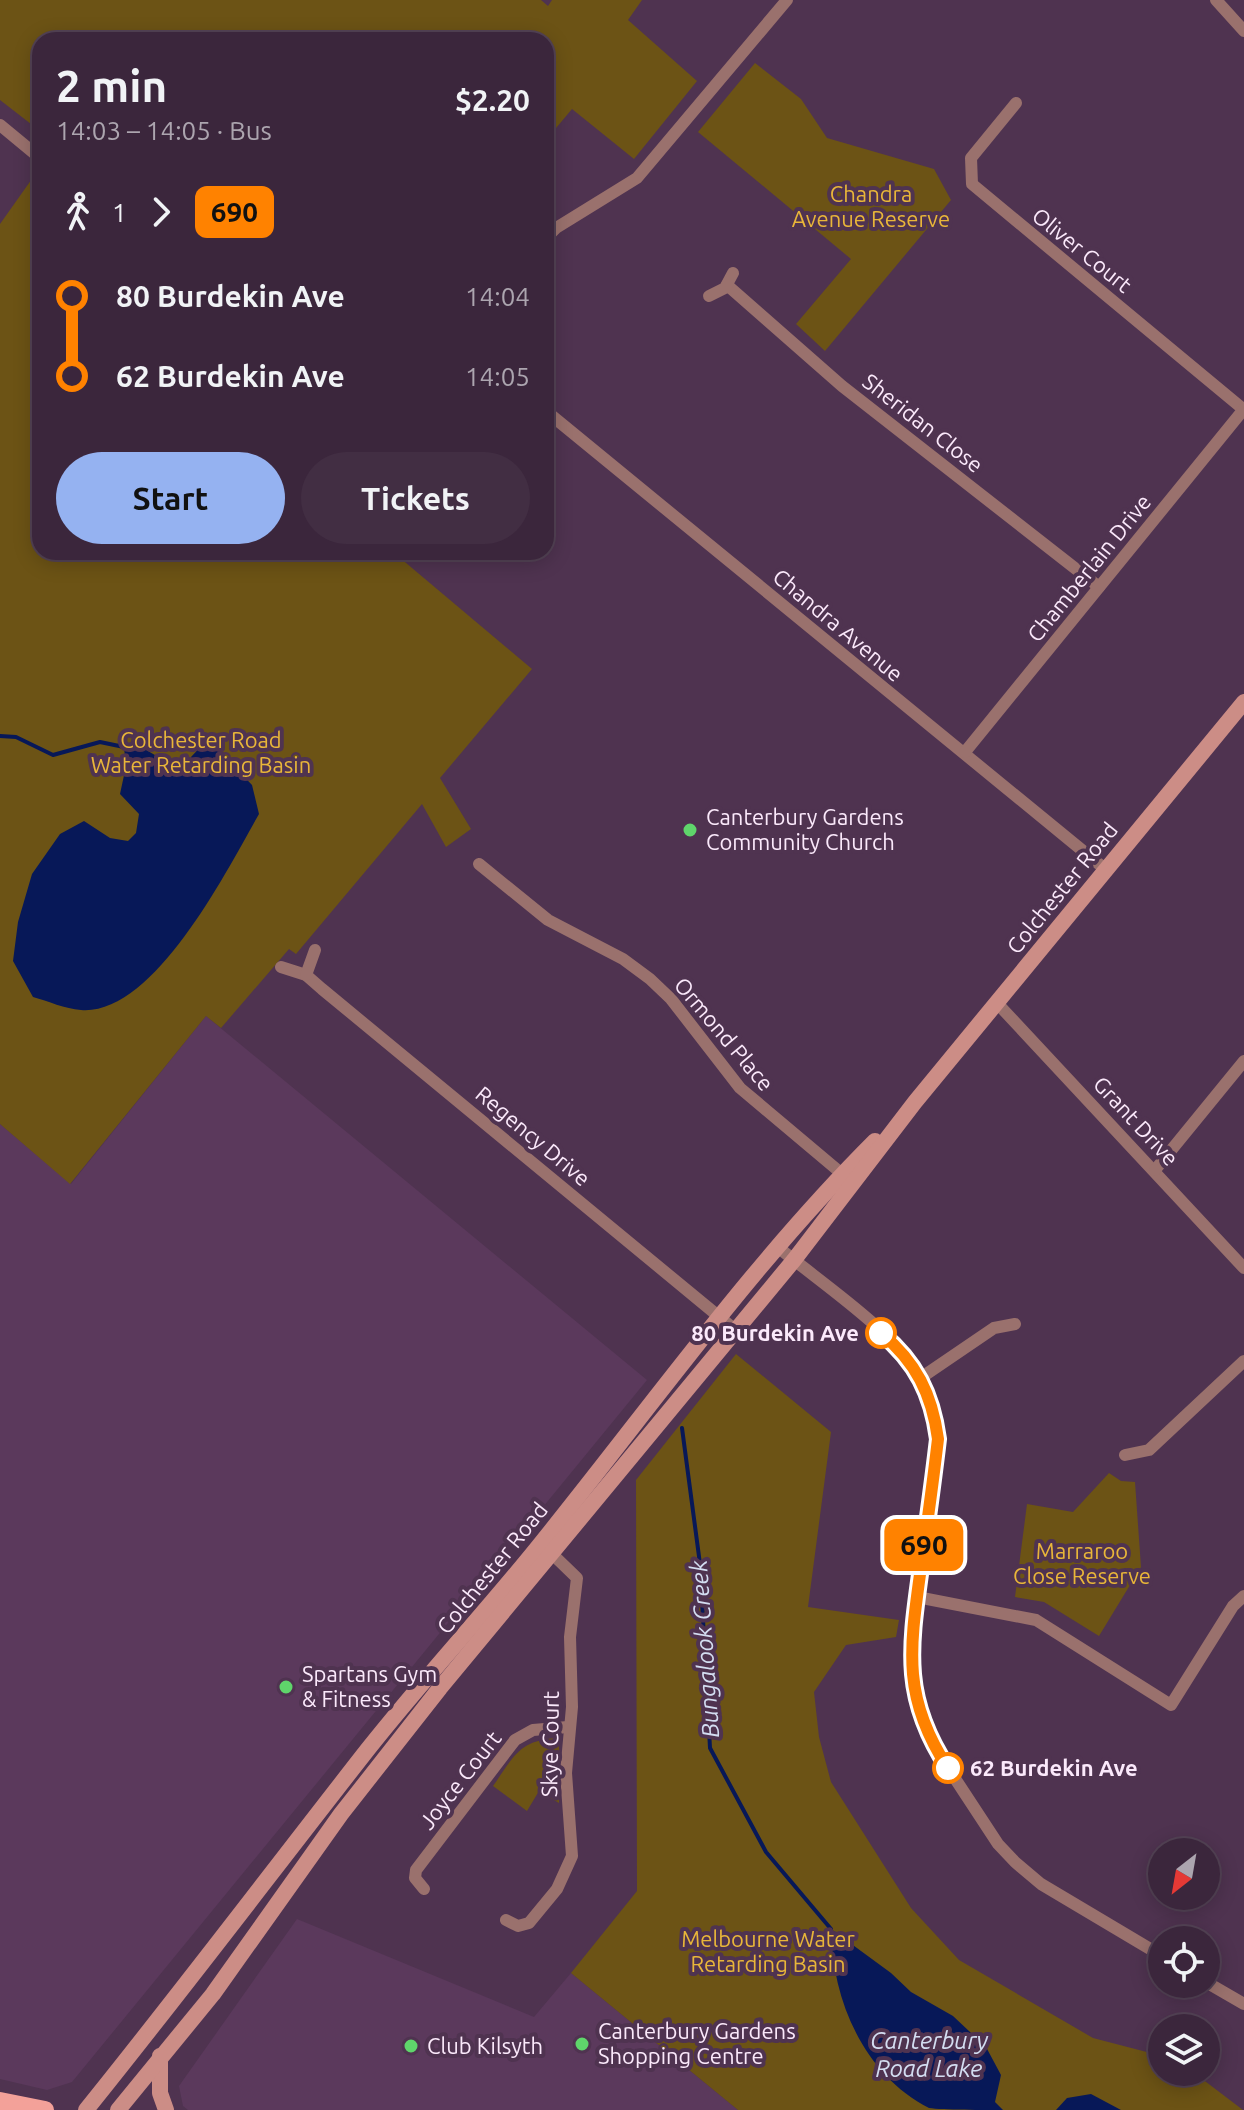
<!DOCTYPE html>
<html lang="en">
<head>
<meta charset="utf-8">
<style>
  :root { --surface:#3b263c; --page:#422e43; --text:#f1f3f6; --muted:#aca5af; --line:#544356; --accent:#95b2f1 }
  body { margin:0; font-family:Ubuntu,sans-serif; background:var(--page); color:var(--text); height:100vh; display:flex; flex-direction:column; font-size:30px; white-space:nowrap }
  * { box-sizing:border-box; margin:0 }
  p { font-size:26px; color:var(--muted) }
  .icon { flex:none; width:44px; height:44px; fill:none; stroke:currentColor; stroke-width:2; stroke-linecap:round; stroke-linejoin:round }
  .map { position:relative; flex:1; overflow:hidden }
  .sheet { position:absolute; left:32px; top:32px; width:522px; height:528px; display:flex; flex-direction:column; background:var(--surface); border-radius:24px; box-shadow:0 4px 20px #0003,0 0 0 2px var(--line) }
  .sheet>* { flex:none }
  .badge { padding:0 16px; border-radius:12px; font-size:28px; line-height:52px }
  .needle { width:52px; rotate:211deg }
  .fabs { position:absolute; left:1148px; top:1838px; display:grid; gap:16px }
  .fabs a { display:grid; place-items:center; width:72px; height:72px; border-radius:50%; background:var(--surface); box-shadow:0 4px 20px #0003,0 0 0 2px var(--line); font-size:40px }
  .map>.badge { position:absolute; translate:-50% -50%; box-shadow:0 0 0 4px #fff }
  .legs { display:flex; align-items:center; gap:12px; height:88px; padding:0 24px; font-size:26px }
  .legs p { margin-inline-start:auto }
  .head { display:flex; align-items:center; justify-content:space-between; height:136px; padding:0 24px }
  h1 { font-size:44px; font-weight:600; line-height:60px }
  .button { display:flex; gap:16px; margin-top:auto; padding:16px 24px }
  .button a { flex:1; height:92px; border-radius:48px; background:var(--accent); color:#111; font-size:32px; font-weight:600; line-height:92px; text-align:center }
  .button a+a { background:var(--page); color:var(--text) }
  ul { padding:0 24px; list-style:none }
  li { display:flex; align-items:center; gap:28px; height:80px; font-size:30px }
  li i { display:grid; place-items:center; width:12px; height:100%; margin:0 10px; background:currentColor }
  li i::after { content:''; width:20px; height:20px; margin:-10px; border:6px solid; border-radius:50%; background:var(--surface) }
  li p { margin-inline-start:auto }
  li:first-child i { background:linear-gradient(#0000 50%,currentColor 0) }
  li:last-child i { background:linear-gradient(currentColor 50%,#0000 0) }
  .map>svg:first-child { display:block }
  .built { fill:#5b395c }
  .green { fill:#6c5315 }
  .water { fill:#071858 }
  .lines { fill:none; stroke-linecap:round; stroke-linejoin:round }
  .stream { stroke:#071858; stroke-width:4 }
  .street { stroke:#9a716d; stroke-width:12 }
  .secondary { stroke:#cc8d86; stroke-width:16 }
  .primary { stroke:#f3a199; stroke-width:18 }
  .line-1-casing { stroke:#fff; stroke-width:18 }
  .line-1 { stroke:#ff8200; stroke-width:12 }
  .poi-dot { fill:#5fd56b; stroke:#4f3350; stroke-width:3 }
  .stop-1-dot { fill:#fff; stroke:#ff8200; stroke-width:4 }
  .labels { text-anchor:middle; stroke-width:8; stroke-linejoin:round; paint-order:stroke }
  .park-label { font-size:22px; fill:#e9b639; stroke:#4f3350 }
  .street-label { font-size:22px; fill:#fbe9fb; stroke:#4f3350 }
  .poi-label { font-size:22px; fill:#fbe9fb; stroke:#4f3350; text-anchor:start }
  .stop-label { font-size:22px; font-weight:bold; fill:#fbe9fb; stroke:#4f3350; text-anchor:end }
  .water-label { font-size:24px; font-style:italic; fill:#d3ddf1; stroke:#4f3350 }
</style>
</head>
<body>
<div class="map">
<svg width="1244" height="2110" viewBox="0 0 1244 2110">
  <rect width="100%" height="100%" fill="#4f3350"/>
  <!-- built -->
  <g class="built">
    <path d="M 206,1016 L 647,1380 L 72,2082 L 47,2090 L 0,2079 L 0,1124 L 71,1184 Z"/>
    <path d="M 297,1919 L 534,2017 L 571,1973 L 738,2110 L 188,2110 L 183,2106 L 179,2086 Z"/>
  </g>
  <!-- green -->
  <g class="green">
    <path d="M 0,0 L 541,0 L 548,6 L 552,0 L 642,0 L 628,20 L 697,81 L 634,159 L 572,109 L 546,140 L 546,40 L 40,40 L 40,131 L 0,100 Z"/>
    <path d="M 755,63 L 801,99 L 827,138 L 934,169 L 951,200 L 825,351 L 796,324 L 851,259 L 698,132 Z"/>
    <path d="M 34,176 L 40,181 L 40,552 L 393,552 L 532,669 L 440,778 L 471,829 L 446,847 L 422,804 L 296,954 L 289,949 L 221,1028 L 206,1016 L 70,1184 L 0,1124 L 0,224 Z"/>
    <path d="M 736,1354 L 831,1432 L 808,1607 L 899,1620 L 896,1637 L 846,1645 L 814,1692 L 819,1737 L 831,1782 L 911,1908 L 959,1960 L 1093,2038 L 1162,2056 L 1162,2072 L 1193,2072 L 1243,2110 L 738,2110 L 571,1973 L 637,1891 L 636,1480 Z"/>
    <path d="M 1109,1473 L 1121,1481 L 1135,1482 L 1141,1567 L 1099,1636 L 1044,1602 L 1015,1597 L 1027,1504 L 1073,1512 Z"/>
    <path d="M 559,1738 L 559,1803 L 539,1791 L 527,1811 L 493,1786 C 515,1755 519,1740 559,1738 Z"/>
  </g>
  <!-- water -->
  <g class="water">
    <path d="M 208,739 L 252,785 L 259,814 C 227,870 154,1016 81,1010 C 65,1009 48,1001 33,997 L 13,961 L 18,922 L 32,874 L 60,834 L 84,821 L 110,838 L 128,841 L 136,833 L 139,814 L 120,794 L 126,766 L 124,747 L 141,747 L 186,773 L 191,757 Z"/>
    <path d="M 831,1929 L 891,1973 L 911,1992 L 953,2016 L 986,2047 L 1001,2075 L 995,2102 L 1003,2110 C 986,2110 942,2110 929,2108 C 864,2075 832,2000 831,1929 Z"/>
    <path d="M 1091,2094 L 1121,2110 L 1056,2110 L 1067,2098 Z"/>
  </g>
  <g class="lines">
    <!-- stream -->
    <g class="stream">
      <path d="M 0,736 L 16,737 L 53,755 L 100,742 L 124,747"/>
      <path d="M 682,1428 L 700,1564 L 710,1748 L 766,1852 L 831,1929"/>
    </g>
    <!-- street -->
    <g class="street">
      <path d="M 1216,0 L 1244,31"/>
      <path d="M 1016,103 L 971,158 L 972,184 L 1243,409"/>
      <path d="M 0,125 L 40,158"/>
      <path d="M 546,238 L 556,228 L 637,178 L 787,0"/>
      <path d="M 727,285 L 842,386 L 1099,587"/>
      <path d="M 709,296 L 725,288 L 733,273"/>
      <path d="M 546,411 L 1105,869"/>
      <path d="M 965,752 L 1244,409"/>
      <path d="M 479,864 L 548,920 L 623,959 L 650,979 L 671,999 L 740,1088 L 847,1178"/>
      <path d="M 281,967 L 306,975 L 322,989 L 734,1329"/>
      <path d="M 306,975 L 315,950"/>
      <path d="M 997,1003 L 1244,1268"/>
      <path d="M 1155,1170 L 1244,1061"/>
      <path d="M 779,1248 C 824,1285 888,1327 920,1375 C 932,1393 935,1418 938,1439 L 910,1650 L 919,1709 L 933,1745 L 998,1844 L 1015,1862 L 1041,1884 L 1162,1956"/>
      <path d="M 922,1377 L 994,1328 L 1015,1324"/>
      <path d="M 1125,1455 L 1149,1450 L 1244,1361"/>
      <path d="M 917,1597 L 1036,1620 L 1171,1705 L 1233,1606 L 1244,1596"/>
      <path d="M 424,1889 L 415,1878 L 416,1870 L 515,1740 L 533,1730 L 568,1727"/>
      <path d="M 506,1920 L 518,1926 L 529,1923 L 557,1889 L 572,1856 L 566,1773 L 572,1707 L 570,1637 L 577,1578 L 546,1548"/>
      <path d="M 1206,1982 L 1244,2004"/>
    </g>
    <!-- secondary -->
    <g class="secondary">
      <path d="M 160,2056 L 160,2093 L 166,2110"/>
      <path d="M 86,2110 C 182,1991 274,1869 368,1749 C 424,1678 486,1612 542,1542 C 651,1407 752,1264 875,1141"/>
      <path d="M 118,2110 L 213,1994 L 341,1814 L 440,1688 L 794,1260 L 915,1102 L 1244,702"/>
    </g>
    <!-- primary -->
    <path class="primary" d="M 0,2101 L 45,2110"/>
  </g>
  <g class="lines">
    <!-- line-1 casing -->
    <g class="line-1-casing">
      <path id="line-1" d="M 881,1333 C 916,1362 932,1394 938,1439 C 933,1482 927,1525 921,1567 C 910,1647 901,1697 948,1768"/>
    </g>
    <!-- line-1 -->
    <use href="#line-1" class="line-1"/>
  </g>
  <!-- markers -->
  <g class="poi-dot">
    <circle cx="690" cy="830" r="8"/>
    <circle cx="286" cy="1687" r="8"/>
    <circle cx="582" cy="2044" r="8"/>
    <circle cx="411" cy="2046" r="8"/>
  </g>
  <g class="stop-1-dot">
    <circle cx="881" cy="1333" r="14"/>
    <circle cx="948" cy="1768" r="14"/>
  </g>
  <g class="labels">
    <!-- park labels -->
    <g class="park-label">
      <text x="871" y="202">Chandra<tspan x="871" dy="25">Avenue Reserve</tspan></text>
      <text x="201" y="748">Colchester Road<tspan x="201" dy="25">Water Retarding Basin</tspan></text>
      <text x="1082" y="1559">Marraroo<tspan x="1082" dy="25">Close Reserve</tspan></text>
      <text x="768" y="1947">Melbourne Water<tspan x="768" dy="25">Retarding Basin</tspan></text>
    </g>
    <!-- street labels -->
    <g class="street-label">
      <text transform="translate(1082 250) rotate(39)" y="8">Oliver Court</text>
      <text transform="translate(923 423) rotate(38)" y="8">Sheridan Close</text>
      <text transform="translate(1089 568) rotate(-51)" y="8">Chamberlain Drive</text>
      <text transform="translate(838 625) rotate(40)" y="8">Chandra Avenue</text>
      <text transform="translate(1062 888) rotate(-51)" y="8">Colchester Road</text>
      <text transform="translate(724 1034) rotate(50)" y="8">Ormond Place</text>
      <text transform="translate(1136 1121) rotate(47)" y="8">Grant Drive</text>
      <text transform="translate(533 1136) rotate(40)" y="8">Regency Drive</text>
      <text transform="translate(492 1568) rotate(-51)" y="8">Colchester Road</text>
      <text transform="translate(550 1744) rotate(-89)" y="8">Skye Court</text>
      <text transform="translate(460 1780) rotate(-52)" y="8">Joyce Court</text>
    </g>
    <!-- poi labels -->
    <g class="poi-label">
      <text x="706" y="825">Canterbury Gardens<tspan x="706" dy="25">Community Church</tspan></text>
      <text x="302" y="1682">Spartans Gym<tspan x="302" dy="25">&amp; Fitness</tspan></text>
      <text x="598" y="2039">Canterbury Gardens<tspan x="598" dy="25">Shopping Centre</tspan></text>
      <text x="427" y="2054">Club Kilsyth</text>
    </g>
    <!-- stop labels -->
    <g class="stop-label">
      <text x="859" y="1341">80 Burdekin Ave</text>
      <text x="970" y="1776" text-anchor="start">62 Burdekin Ave</text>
    </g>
    <!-- water labels -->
    <g class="water-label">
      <text transform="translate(705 1649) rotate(-94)" y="8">Bungalook Creek</text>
      <text x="929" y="2049">Canterbury<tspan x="929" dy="28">Road Lake</tspan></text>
    </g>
  </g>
</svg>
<div class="fabs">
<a><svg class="needle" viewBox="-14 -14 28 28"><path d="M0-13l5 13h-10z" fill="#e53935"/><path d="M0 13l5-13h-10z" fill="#aca5af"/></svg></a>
<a><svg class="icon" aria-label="locate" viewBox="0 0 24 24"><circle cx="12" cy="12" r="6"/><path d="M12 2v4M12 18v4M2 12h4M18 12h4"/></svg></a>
<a><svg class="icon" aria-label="layers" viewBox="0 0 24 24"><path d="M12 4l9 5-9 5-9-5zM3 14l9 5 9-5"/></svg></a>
</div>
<b class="badge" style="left:924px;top:1545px;background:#ff8200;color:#111">690</b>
<section class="sheet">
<div class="head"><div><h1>2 min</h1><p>14:03 – 14:05 · Bus</p></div><b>$2.20</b></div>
<div class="legs"><svg class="icon" aria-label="walk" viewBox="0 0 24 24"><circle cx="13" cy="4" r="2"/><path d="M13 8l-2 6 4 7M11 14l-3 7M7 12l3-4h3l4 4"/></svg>1<svg class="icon" aria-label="forward" viewBox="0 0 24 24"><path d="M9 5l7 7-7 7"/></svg><b class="badge" style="background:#ff8200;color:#111">690</b></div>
<ul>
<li><i style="color:#ff8200"></i><b>80 Burdekin Ave</b><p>14:04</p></li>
<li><i style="color:#ff8200"></i><b>62 Burdekin Ave</b><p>14:05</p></li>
</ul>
<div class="button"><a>Start</a><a>Tickets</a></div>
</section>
</div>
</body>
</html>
